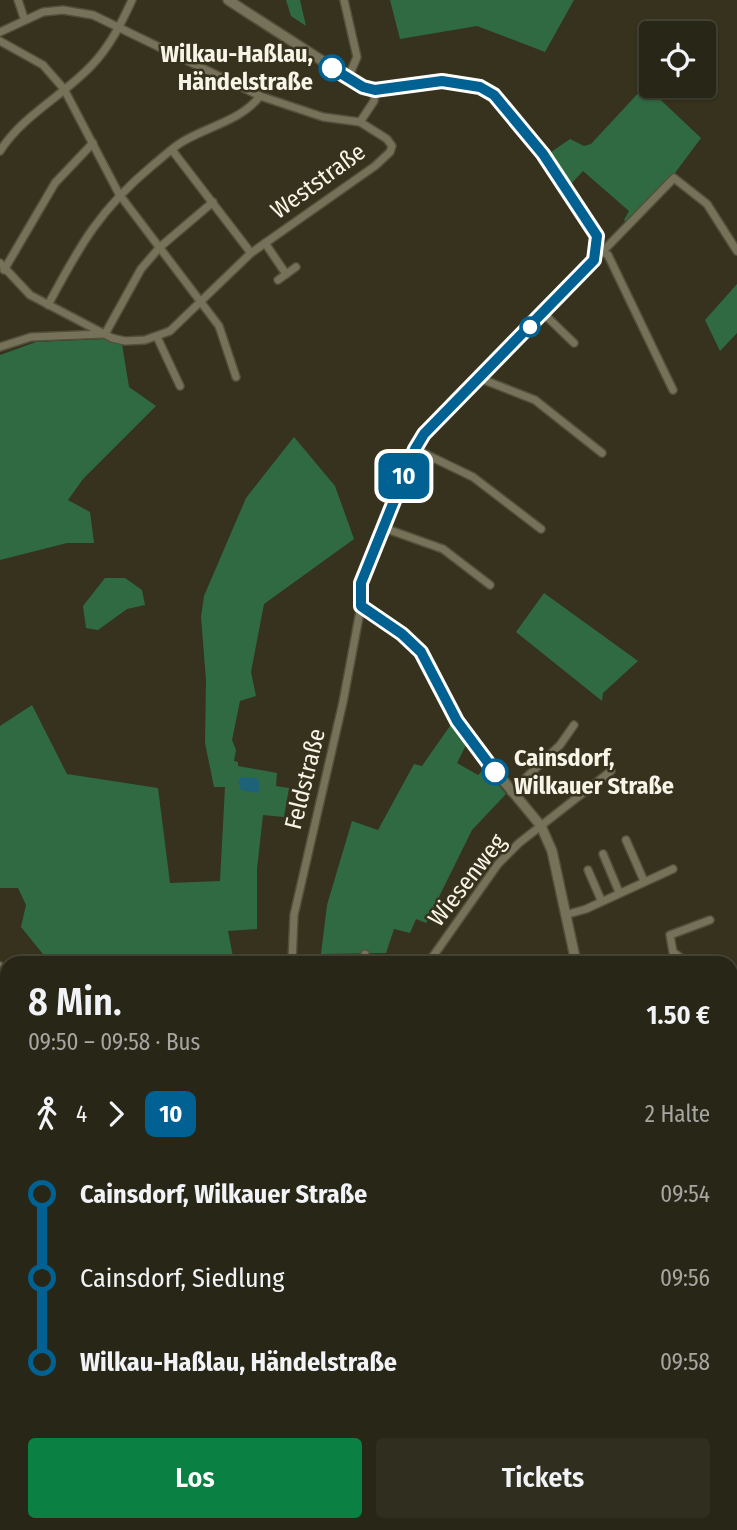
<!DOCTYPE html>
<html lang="de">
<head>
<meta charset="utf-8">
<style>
  :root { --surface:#282616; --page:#302e1f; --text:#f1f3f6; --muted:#a5a5a1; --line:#444335; --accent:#0b8043 }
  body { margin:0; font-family:"Fira Sans Condensed",sans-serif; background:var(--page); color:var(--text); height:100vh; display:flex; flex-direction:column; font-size:26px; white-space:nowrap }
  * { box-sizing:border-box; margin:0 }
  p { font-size:23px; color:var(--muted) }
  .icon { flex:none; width:38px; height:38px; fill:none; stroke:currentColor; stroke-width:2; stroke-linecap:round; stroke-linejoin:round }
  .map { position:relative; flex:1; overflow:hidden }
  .drawer { position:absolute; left:0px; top:956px; width:738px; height:576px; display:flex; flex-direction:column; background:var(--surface); border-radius:21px 21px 0 0; box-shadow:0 2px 5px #0004,0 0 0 2px var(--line) }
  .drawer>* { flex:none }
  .badge { padding:0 14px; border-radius:10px; font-size:24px; line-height:46px }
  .controls { position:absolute; left:639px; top:21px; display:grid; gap:14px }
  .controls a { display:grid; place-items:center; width:77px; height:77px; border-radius:7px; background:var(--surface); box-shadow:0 2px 5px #0004,0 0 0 2px var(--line); font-size:35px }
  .map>.badge { position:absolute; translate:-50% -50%; box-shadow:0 0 0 4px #fff }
  .legs { display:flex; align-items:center; gap:10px; height:77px; padding:0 28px; font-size:23px }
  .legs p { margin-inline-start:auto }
  .head { display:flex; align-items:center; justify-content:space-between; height:119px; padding:0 28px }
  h1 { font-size:38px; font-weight:600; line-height:52px }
  .cta { display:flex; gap:14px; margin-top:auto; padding:14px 28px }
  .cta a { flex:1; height:80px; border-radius:7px; background:var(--accent); color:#fff; font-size:28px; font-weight:600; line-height:80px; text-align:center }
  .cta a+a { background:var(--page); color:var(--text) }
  ul { padding:0 28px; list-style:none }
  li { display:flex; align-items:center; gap:24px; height:84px; font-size:26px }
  li i { display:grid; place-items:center; width:10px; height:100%; margin:0 9px; background:currentColor }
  li i::after { content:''; width:18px; height:18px; margin:-9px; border:5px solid; border-radius:50%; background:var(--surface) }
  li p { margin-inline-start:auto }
  li:first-child i { background:linear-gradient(#0000 50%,currentColor 0) }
  li:last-child i { background:linear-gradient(currentColor 50%,#0000 0) }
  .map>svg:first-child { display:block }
  .green { fill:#306a43 }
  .water { fill:#1d6278 }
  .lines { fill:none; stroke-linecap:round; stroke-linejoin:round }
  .minor-casing { stroke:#524f3b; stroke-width:10 }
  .tertiary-casing { stroke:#524f3b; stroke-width:12 }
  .minor { stroke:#76725a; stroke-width:7 }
  .tertiary { stroke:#76725a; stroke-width:9 }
  .line-1-casing { stroke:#fff; stroke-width:16 }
  .line-1 { stroke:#006192; stroke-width:10 }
  .stop-1-dot { fill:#fff; stroke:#006192; stroke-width:3.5 }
  .labels { text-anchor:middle; stroke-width:5; stroke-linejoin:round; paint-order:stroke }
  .stop-label { font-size:24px; font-weight:bold; fill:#f7f5e8; stroke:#36321d; text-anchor:end }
  .street-label { font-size:24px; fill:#f7f5e8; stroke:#36321d }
</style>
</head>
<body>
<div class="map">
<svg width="737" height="1530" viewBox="0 0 737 1530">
  <rect width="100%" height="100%" fill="#36321d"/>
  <!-- green -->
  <g class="green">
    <path d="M 286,0 L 300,0 L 306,26 L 291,16 Z"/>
    <path d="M 390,0 L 574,0 L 545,52 L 477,26 L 400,39 Z"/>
    <path d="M 647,87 L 701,138 L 672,177 L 628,223 L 624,220 L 629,211 L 583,171 L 571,184 L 547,155 L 570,139 L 584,146 L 591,144 L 643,88 Z"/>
    <path d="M 737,284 L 737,333 L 720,351 L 705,320 Z"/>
    <path d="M 104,339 L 122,344 L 129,387 L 156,406 L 83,479 L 68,500 L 90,512 L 94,543 L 67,543 L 0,560 L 0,355 L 36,342 Z"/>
    <path d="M 294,437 L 335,486 L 354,539 L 264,604 L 251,672 L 256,696 L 240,701 L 232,740 L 236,750 L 234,761 L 238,762 L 238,766 L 277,773 L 276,786 L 289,788 L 284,817 L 263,815 L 257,869 L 257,929 L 228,931 L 234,962 L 170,962 L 168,956 L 47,959 L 21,927 L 26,905 L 18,888 L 0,888 L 0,726 L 32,705 L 67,774 L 158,788 L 170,883 L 220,881 L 225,787 L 214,787 L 205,743 L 206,680 L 201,617 L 204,596 L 246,498 Z"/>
    <path d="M 105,578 L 125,578 L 142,590 L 145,605 L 127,609 L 98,630 L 86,628 L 83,606 Z"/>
    <path d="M 544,593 L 638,661 L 603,693 L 602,701 L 516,632 Z"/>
    <path d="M 452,723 L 466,745 L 457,763 L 478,775 L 485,768 L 506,794 L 472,830 L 426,923 L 416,919 L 410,933 L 394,929 L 386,953 L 321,954 L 327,905 L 352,821 L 378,830 L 414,764 L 422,766 Z"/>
    <path d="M 7,1131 L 7,1280 L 0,1280 L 0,1141 Z"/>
    <path d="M 0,1318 L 7,1319 L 7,1357 L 0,1356 Z"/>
    <path d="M 0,1432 L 7,1433 L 7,1495 L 0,1485 L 5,1466 L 0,1463 Z"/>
    <path d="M 737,1470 L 737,1525 L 734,1530 L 696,1529 L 695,1524 L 732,1524 L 732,1472 Z"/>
    <path d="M 7,1496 L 7,1524 L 122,1524 L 124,1530 L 0,1530 L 0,1500 Z"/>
    <path d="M 214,1524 L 311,1524 L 309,1530 L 217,1530 Z"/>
    <path d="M 584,1524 L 669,1524 L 671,1530 L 586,1530 Z"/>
  </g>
  <!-- water -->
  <path class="water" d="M 241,777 L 258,778 L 260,790 L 257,793 L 241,790 L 238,782 Z"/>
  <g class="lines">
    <!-- minor casing -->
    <g class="minor-casing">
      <g id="minor">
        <path d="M 18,0 L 24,18"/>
        <path d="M 344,0 L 357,57 L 348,78"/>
        <path d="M 0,32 L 43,12 L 63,10 L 93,15 L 260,96 L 323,117 L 360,122 L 387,139 L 392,146 L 390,152 L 375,166 L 251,253 L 170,331 L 145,340 L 125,341 L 112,338 L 30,295 L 0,263"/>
        <path d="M 0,41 L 43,65 L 64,89 L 119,194 L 219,326 L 236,377"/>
        <path d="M 360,122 L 374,101 L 375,90"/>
        <path d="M 172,150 L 251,253"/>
        <path d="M 0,151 C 23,115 63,96 92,65 C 110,46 121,24 132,0"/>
        <path d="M 265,243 L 286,274"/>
        <path d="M 598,248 L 606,248 L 674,178 L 707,204 L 737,251"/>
        <path d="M 598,249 L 608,255 L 673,390"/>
        <path d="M 4,270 L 55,183 L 93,143"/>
        <path d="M 278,280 L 296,267"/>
        <path d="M 48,305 C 80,245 100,209 153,165 C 162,158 172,148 182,142 C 208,126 241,121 260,96"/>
        <path d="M 543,313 L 574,343"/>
        <path d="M 105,334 L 141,269 L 160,247 L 213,202"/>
        <path d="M 157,337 L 180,386"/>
        <path d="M 0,347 L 31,337 L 103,334"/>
        <path d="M 479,378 L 535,400 L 602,453"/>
        <path d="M 415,449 L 473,477 L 541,529"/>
        <path d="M 384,528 L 443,549 L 490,585"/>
        <path d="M 511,792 L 560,745 L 574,725"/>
        <path d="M 626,840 L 644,881"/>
        <path d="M 603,854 L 619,892"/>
        <path d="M 588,870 L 601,900"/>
        <path d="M 565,915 L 586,909 L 673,869"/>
        <path d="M 123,961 L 123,962"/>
        <path d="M 292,962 L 294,915 L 343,702 L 361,606"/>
        <path d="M 364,962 L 365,954"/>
        <path d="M 429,962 L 498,864 L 519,843 L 611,771"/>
        <path d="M 686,962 L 673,952 L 670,935 L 710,920"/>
        <path d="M 0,966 L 7,972"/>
        <path d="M 1,1097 L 7,1087"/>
        <path d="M 732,1120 L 737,1120"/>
        <path d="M 732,1183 L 737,1195"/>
        <path d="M 0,1233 L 7,1233"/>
        <path d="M 0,1314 L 7,1315"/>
        <path d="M 732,1381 L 737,1380"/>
        <path d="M 408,1524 L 411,1530"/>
        <path d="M 540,1524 L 542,1530"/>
        <path d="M 373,1530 L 382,1524"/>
      </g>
    </g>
    <!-- tertiary casing -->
    <g class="tertiary-casing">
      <g id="tertiary">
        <path d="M 228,0 L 363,87 L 375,90 L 442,81 L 480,87 L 494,95 L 543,154 L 596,236 L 594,260 L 424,434 L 415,449 L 361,583 L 361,606 L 402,634 L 421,652 L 468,738 L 541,826 L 552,851 L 576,962"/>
        <path d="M 732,1058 L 737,1061"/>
      </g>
    </g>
    <!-- minor -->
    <use href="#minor" class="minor"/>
    <!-- tertiary -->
    <use href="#tertiary" class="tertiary"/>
  </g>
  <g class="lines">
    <!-- line-1 casing -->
    <g class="line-1-casing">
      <path id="line-1" d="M 332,68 L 363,87 L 375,90 L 442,81 L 480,87 L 494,95 L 543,154 L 597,236 L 594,260 L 424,434 L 415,449 L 361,583 L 361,606 L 402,634 L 421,652 L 457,721 L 495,772"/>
    </g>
    <!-- line-1 -->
    <use href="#line-1" class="line-1"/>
  </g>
  <!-- markers -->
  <g class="stop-1-dot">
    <circle cx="332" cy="68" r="12"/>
    <circle cx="530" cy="327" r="9"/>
    <circle cx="495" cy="772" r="12"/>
  </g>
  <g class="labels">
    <!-- stop labels -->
    <g class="stop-label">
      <text x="313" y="62">Wilkau-Haßlau,<tspan x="313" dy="28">Händelstraße</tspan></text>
      <text x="514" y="766" text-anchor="start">Cainsdorf,<tspan x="514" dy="28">Wilkauer Straße</tspan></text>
    </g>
    <!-- street labels -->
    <g class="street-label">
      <text transform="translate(318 181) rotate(-36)" y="8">Weststraße</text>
      <text transform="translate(305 779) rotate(-76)" y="8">Feldstraße</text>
      <text transform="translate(467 880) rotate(-52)" y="8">Wiesenweg</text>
    </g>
  </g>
</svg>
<div class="controls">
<a><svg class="icon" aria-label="locate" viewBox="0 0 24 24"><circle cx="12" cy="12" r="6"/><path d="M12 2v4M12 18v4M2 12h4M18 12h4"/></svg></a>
</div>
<b class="badge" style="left:404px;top:476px;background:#006192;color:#fff">10</b>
<section class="drawer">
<div class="head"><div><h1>8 Min.</h1><p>09:50 – 09:58 · Bus</p></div><b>1.50 €</b></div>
<div class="legs"><svg class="icon" aria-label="walk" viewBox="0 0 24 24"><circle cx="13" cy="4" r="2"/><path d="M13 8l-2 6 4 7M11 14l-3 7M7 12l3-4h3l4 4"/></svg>4<svg class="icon" aria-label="forward" viewBox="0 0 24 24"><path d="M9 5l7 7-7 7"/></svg><b class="badge" style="background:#006192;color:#fff">10</b><p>2 Halte</p></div>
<ul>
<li><i style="color:#006192"></i><b>Cainsdorf, Wilkauer Straße</b><p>09:54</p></li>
<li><i style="color:#006192"></i><span>Cainsdorf, Siedlung</span><p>09:56</p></li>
<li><i style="color:#006192"></i><b>Wilkau-Haßlau, Händelstraße</b><p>09:58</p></li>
</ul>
<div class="cta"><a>Los</a><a>Tickets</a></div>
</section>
</div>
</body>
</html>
